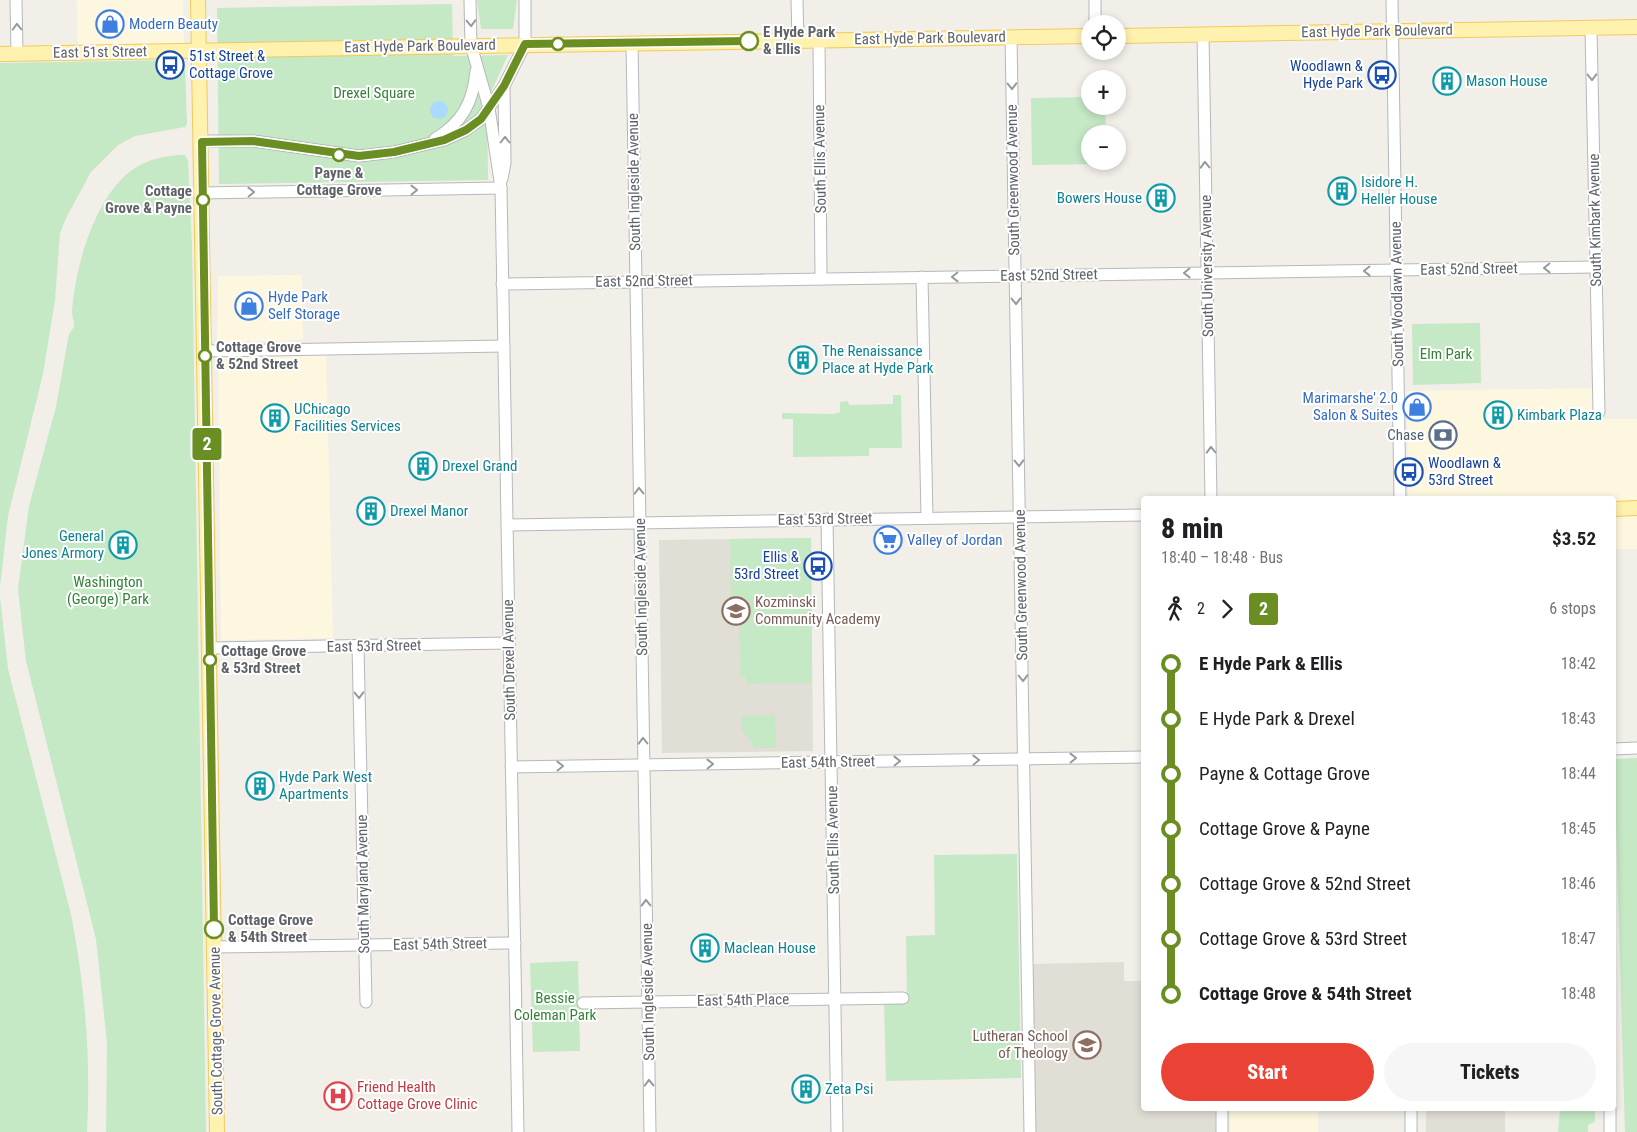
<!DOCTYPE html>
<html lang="en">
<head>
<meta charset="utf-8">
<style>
  :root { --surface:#fff; --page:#f6f6f6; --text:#202124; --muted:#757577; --accent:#ea4335 }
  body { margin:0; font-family:"Roboto Condensed",sans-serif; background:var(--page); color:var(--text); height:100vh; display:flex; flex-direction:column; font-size:19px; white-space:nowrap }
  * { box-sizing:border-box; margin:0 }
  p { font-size:16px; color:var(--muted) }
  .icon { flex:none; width:28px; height:28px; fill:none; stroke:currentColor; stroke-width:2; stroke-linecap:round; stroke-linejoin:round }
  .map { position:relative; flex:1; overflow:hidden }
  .panel { position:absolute; left:1141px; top:496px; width:475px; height:615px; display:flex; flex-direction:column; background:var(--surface); border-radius:5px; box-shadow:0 2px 8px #0003 }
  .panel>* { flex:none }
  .badge { padding:0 10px; border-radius:4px; font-size:18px; line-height:32px }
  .buttons { position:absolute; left:1081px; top:15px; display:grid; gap:10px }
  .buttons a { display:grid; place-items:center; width:45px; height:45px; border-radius:50%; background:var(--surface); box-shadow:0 2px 8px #0003; font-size:25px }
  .map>.badge { position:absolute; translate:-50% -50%; box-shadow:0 0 0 2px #fff }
  .legs { display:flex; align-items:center; gap:8px; height:55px; padding:0 20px; font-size:16px }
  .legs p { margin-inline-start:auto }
  .summary { display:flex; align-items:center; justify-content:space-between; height:85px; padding:0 20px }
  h1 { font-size:28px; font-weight:800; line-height:38px }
  .cta { display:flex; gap:10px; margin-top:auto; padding:10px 20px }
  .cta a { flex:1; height:58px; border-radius:30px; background:var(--accent); color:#fff; font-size:20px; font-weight:800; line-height:58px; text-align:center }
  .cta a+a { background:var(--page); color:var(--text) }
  ul { padding:0 20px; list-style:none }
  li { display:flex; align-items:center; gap:18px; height:55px; font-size:19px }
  li i { display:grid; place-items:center; width:8px; height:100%; margin:0 6px; background:currentColor }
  li i::after { content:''; width:12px; height:12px; margin:-6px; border:4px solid; border-radius:50%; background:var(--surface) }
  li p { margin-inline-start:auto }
  li:first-child i { background:linear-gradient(#0000 50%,currentColor 0) }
  li:last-child i { background:linear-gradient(currentColor 50%,#0000 0) }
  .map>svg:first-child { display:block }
  .commercial { fill:#fef7e0 }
  .education { fill:#e1ded6 }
  .green { fill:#c5e8c5 }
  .water { fill:#aadaff }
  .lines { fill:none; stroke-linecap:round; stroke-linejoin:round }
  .minor-casing { stroke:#b5b8bc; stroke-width:13 }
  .major-casing { stroke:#f2c960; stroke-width:16 }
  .minor { stroke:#fff; stroke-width:11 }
  .major { stroke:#fff2af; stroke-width:14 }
  .oneway { stroke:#979a9d }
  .line-1-casing { stroke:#fff; stroke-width:11 }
  .line-1 { stroke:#6b8e23; stroke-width:8 }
  .stop-1-dot { fill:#fff; stroke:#6b8e23; stroke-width:2.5 }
  .labels { text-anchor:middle; stroke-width:4; stroke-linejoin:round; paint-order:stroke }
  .shop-label { font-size:15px; fill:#366cbe; stroke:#fff; text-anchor:start }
  .street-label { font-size:15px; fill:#5f6368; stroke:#fff }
  .stop-label { font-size:15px; font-weight:bold; fill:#5f6368; stroke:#fff; text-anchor:start }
  .transit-label { font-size:15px; fill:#164399; stroke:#fff; text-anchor:start }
  .culture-label { font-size:15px; fill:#0d838f; stroke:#fff; text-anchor:start }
  .park-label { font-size:15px; fill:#348238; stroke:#fff }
  .service-label { font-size:15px; fill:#4e5e75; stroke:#fff; text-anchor:end }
  .education-label { font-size:15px; fill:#785e54; stroke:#fff; text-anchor:start }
  .health-label { font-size:15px; fill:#be3a42; stroke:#fff; text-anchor:start }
</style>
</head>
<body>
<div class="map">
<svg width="1637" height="1132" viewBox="0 0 1637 1132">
  <rect width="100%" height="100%" fill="#f1efe8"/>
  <!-- commercial -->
  <g class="commercial">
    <path d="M 77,0 L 183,0 L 184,44 L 78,45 Z"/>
    <path d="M 302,275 L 303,340 L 217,342 L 218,276 Z"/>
    <path d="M 326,353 L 333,638 L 221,640 L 218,356 Z"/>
    <path d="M 1596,388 L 1596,419 L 1637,419 L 1637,549 L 1614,549 L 1614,499 L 1408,499 L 1407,391 Z"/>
    <rect x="1230" y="1109" width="88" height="23"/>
  </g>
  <!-- education -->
  <g class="education">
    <path d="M 811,538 L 813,751 L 662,753 L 659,540 Z"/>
    <path d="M 1124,962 L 1124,981 L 1144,981 L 1144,1109 L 1215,1109 L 1216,1132 L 1032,1132 L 1030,964 Z"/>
    <rect x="1426" y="1109" width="79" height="23"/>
  </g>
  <!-- green -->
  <g class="green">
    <path d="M 477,0 L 517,0 L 513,29 L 481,29 Z"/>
    <path d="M 452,4 L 453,56 L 508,55 L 487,101 L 488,180 L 219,184 L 217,8 Z"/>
    <path d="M 176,60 L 184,64 L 185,69 L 187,123 L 185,127 L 135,136 L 118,145 L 91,172 L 67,216 L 60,233 L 55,300 L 43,374 L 8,516 L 0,587 L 0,63 Z"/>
    <path d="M 1090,97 L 1090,106 L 1105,106 L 1106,134 L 1090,134 L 1090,161 L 1106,161 L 1106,164 L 1032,165 L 1031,98 Z"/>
    <path d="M 178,155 L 185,155 L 188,161 L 192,245 L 206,1132 L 106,1132 L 107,1043 L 96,939 L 26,661 L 18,589 L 29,506 L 56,407 L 69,334 L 74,327 C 75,322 72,317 72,312 C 75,267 95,194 135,168 C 148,159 163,157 178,155 Z"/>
    <path d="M 1480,323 L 1481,383 L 1413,385 L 1412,324 Z"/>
    <path d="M 893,395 L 901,395 L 902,448 L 869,448 L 869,456 L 793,457 L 793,419 L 782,419 L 782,413 L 834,414 L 840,412 L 840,402 L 848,401 L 849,405 L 893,404 Z"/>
    <path d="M 811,538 L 812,683 L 746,684 L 746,677 L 740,677 L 739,608 L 731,608 L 730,539 Z"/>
    <path d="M 0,597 L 8,669 L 71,914 C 85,987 91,1058 87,1132 L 0,1132 Z"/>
    <path d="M 775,715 L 776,748 L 755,748 L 741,728 L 741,716 Z"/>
    <path d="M 1637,758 L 1637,1132 L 1625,1132 L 1614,759 Z"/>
    <path d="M 1017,854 L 1021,1078 L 886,1081 L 884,1004 L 907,1004 L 906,936 L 935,935 L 934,855 Z"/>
    <path d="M 578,961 L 580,1051 L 533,1052 L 530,963 Z"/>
    <path d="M 1560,1109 L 1595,1109 L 1595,1122 L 1588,1125 L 1588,1132 L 1558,1132 Z"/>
  </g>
  <!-- water -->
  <circle class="water" cx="439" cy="110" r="9"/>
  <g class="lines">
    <!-- minor casing -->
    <g class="minor-casing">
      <g id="minor">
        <path d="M 16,0 L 17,54"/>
        <path d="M 470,0 L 471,45 L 489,108 L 501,188 L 518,1132"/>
        <path d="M 797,0 L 798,40"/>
        <path d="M 1095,0 L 1095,24"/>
        <path d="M 1392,0 L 1400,499"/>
        <path d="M 1591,28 L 1599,412"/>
        <path d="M 1203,34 L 1211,499"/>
        <path d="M 1011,37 L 1030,1132"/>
        <path d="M 819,40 L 821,279"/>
        <path d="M 632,43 L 650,1132"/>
        <path d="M 435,139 C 463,122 473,102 476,71"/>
        <path d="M 202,141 L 253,141 L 359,156 L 394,152 L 444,140 L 466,130 L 481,119 L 504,86"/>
        <path d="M 502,179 L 505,163 L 504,86 L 525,44 L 525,0"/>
        <path d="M 203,193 L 501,188"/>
        <path d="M 922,277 L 927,517"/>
        <path d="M 502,284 L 1596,267"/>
        <path d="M 205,351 L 504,346"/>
        <path d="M 827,519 L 837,1132"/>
        <path d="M 507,525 L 1144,515"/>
        <path d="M 358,646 L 366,1002"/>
        <path d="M 210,648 L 509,643"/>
        <path d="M 1614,749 L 1637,748"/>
        <path d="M 511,767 L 1144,757"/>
        <path d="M 214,947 L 515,943"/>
        <path d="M 583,1003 L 903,998"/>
        <path d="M 1222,1109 L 1222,1132"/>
        <path d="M 1411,1109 L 1411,1132"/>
        <path d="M 1610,1109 L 1610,1132"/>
      </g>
    </g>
    <!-- major casing -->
    <g class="major-casing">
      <g id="major">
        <path d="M 198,0 L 217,1132"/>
        <path d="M 1118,36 L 1637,27"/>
        <path d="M 0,54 L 1090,36"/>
        <path d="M 1614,509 L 1637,508"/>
      </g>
    </g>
    <!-- minor -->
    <use href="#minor" class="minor"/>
    <!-- major -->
    <use href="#major" class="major"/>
  </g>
  <!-- one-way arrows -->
  <defs><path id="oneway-chevron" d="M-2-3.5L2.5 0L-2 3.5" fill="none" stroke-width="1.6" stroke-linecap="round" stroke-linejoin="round" transform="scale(1.25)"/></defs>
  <g class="oneway">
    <use href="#oneway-chevron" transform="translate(471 23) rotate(88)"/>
    <use href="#oneway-chevron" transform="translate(17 27) rotate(-92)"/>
    <use href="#oneway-chevron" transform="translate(1592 77) rotate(89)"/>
    <use href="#oneway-chevron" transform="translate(1012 86) rotate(89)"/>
    <use href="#oneway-chevron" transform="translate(505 140) rotate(-90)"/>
    <use href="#oneway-chevron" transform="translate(1205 165) rotate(-91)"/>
    <use href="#oneway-chevron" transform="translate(414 190) rotate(-1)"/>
    <use href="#oneway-chevron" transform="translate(251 192) rotate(-1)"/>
    <use href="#oneway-chevron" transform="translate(1547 268) rotate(179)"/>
    <use href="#oneway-chevron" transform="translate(1367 271) rotate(179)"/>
    <use href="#oneway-chevron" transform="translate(1187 273) rotate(179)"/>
    <use href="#oneway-chevron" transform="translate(955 277) rotate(179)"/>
    <use href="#oneway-chevron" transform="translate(1016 301) rotate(89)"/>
    <use href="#oneway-chevron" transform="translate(1211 450) rotate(-91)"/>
    <use href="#oneway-chevron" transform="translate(1019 463) rotate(89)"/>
    <use href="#oneway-chevron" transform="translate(639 491) rotate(-91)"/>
    <use href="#oneway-chevron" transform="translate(1023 678) rotate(89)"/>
    <use href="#oneway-chevron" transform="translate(359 695) rotate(89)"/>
    <use href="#oneway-chevron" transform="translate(643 741) rotate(-91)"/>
    <use href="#oneway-chevron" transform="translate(1073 758) rotate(-1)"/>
    <use href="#oneway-chevron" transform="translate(976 760) rotate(-1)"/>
    <use href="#oneway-chevron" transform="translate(897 761) rotate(-1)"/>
    <use href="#oneway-chevron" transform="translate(710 764) rotate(-1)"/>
    <use href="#oneway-chevron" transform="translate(560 766) rotate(-1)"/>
    <use href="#oneway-chevron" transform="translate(646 903) rotate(-91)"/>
    <use href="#oneway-chevron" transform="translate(649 1083) rotate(-91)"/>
  </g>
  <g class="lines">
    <!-- line-1 casing -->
    <g class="line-1-casing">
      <path id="line-1" d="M 214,929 L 202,142 L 253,141 L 359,156 L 394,152 L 444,140 L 466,130 L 481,119 L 504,86 L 525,44 L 749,41"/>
    </g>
    <!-- line-1 -->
    <use href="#line-1" class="line-1"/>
  </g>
  <!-- icons -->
  <defs>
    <g id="shop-ring" transform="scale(1.4375)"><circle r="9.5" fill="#fff" stroke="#3f7fe0" stroke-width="1.5"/><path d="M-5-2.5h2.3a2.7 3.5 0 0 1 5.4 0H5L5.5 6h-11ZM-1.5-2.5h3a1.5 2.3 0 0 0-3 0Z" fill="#3f7fe0"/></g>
    <g id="bus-ring" transform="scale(1.4375)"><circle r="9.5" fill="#fff" stroke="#1a4fb4" stroke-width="1.5"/><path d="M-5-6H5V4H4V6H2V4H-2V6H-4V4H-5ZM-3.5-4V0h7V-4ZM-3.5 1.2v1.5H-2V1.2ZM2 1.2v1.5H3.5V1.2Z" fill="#1a4fb4"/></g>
    <g id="building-ring" transform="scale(1.4375)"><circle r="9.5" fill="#fff" stroke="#0f9aa8" stroke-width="1.5"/><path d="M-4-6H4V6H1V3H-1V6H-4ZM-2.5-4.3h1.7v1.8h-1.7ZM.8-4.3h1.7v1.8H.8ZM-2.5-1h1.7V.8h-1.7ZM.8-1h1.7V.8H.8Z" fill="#0f9aa8"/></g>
    <g id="bank-ring" transform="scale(1.4375)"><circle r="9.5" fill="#fff" stroke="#5c6f8a" stroke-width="1.5"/><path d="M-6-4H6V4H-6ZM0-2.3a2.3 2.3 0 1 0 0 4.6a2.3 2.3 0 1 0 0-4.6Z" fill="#5c6f8a"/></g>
    <g id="supermarket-ring" transform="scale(1.4375)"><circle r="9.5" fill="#fff" stroke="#3f7fe0" stroke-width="1.5"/><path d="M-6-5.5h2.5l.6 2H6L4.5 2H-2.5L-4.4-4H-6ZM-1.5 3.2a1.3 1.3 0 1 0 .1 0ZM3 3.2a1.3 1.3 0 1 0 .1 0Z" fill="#3f7fe0"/></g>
    <g id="school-ring" transform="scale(1.4375)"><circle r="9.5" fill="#fff" stroke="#8d6e63" stroke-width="1.5"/><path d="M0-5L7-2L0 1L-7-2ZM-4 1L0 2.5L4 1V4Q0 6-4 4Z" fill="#8d6e63"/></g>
    <g id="university-ring" transform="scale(1.4375)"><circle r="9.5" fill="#fff" stroke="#8d6e63" stroke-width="1.5"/><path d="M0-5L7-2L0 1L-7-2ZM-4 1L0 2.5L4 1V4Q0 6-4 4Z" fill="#8d6e63"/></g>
    <g id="hospital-ring" transform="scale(1.4375)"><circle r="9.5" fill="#fff" stroke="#e0444e" stroke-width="1.5"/><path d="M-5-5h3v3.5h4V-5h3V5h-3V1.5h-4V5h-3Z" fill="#e0444e"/></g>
  </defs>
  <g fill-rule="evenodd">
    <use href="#shop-ring" x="110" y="24"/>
    <use href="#bus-ring" x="170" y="65"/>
    <use href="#bus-ring" x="1382" y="75"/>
    <use href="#building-ring" x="1447" y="81"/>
    <use href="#building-ring" x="1342" y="191"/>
    <use href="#building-ring" x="1161" y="198"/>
    <use href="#shop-ring" x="249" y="306"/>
    <use href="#building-ring" x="803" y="360"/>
    <use href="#shop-ring" x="1417" y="407"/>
    <use href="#building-ring" x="1498" y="415"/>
    <use href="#building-ring" x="275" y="418"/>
    <use href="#bank-ring" x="1443" y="435"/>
    <use href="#building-ring" x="423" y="466"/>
    <use href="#bus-ring" x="1409" y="472"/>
    <use href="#building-ring" x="371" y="511"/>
    <use href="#supermarket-ring" x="888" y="540"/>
    <use href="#building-ring" x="123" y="545"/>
    <use href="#bus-ring" x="818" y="566"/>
    <use href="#school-ring" x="736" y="611"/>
    <use href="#building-ring" x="260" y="786"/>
    <use href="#building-ring" x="705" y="948"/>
    <use href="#university-ring" x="1087" y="1045"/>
    <use href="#building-ring" x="806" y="1089"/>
    <use href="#hospital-ring" x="338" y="1096"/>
  </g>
  <!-- markers -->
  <g class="stop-1-dot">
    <circle cx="749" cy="41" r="9"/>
    <circle cx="558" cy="44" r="6"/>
    <circle cx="339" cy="155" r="6"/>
    <circle cx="203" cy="200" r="6"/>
    <circle cx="205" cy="356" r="6"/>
    <circle cx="210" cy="660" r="6"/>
    <circle cx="214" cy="929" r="9"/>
  </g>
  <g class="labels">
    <!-- shop labels -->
    <g class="shop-label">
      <text x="129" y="29">Modern Beauty</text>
      <text x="268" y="302">Hyde Park<tspan x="268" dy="17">Self Storage</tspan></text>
      <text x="1398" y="403" text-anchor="end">Marimarshe' 2.0<tspan x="1398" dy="17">Salon &amp; Suites</tspan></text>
      <text x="907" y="545">Valley of Jordan</text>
    </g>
    <!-- street labels -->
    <g class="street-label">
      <text transform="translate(1377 31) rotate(-1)" y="5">East Hyde Park Boulevard</text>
      <text transform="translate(930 38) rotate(-1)" y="5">East Hyde Park Boulevard</text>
      <text transform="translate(420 46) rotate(-1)" y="5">East Hyde Park Boulevard</text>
      <text transform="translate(100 52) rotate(-1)" y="5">East 51st Street</text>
      <text transform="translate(820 159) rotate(-91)" y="5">South Ellis Avenue</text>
      <text transform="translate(1013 180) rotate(-91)" y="5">South Greenwood Avenue</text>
      <text transform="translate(634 182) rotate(-91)" y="5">South Ingleside Avenue</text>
      <text transform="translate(1595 220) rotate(-91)" y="5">South Kimbark Avenue</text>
      <text transform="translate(1207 266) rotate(-91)" y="5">South University Avenue</text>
      <text transform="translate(1469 269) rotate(-1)" y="5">East 52nd Street</text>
      <text transform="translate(1049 275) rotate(-1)" y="5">East 52nd Street</text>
      <text transform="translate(644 281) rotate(-1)" y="5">East 52nd Street</text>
      <text transform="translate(1397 294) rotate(-91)" y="5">South Woodlawn Avenue</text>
      <text transform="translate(825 519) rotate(-1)" y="5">East 53rd Street</text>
      <text transform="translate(1021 585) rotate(-91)" y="5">South Greenwood Avenue</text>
      <text transform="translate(641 587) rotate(-91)" y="5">South Ingleside Avenue</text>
      <text transform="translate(374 646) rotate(-1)" y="5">East 53rd Street</text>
      <text transform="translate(509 660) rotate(-91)" y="5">South Drexel Avenue</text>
      <text transform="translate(828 762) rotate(-1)" y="5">East 54th Street</text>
      <text transform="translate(833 840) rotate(-91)" y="5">South Ellis Avenue</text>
      <text transform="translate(363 884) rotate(-91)" y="5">South Maryland Avenue</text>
      <text transform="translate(440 944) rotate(-1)" y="5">East 54th Street</text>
      <text transform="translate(648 992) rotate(-91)" y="5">South Ingleside Avenue</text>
      <text transform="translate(743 1000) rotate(-1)" y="5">East 54th Place</text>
      <text transform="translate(216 1031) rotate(-91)" y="5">South Cottage Grove Avenue</text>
    </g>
    <!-- stop labels -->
    <g class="stop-label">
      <text x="763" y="37">E Hyde Park<tspan x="763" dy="17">&amp; Ellis</tspan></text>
      <text x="339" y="178" text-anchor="middle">Payne &amp;<tspan x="339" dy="17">Cottage Grove</tspan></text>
      <text x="192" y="196" text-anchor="end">Cottage<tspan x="192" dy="17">Grove &amp; Payne</tspan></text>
      <text x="216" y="352">Cottage Grove<tspan x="216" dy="17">&amp; 52nd Street</tspan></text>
      <text x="221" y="656">Cottage Grove<tspan x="221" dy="17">&amp; 53rd Street</tspan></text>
      <text x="228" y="925">Cottage Grove<tspan x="228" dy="17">&amp; 54th Street</tspan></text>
    </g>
    <!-- transit labels -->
    <g class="transit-label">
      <text x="189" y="61">51st Street &amp;<tspan x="189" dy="17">Cottage Grove</tspan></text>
      <text x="1363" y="71" text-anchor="end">Woodlawn &amp;<tspan x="1363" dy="17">Hyde Park</tspan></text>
      <text x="1428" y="468">Woodlawn &amp;<tspan x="1428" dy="17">53rd Street</tspan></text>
      <text x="799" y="562" text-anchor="end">Ellis &amp;<tspan x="799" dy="17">53rd Street</tspan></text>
    </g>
    <!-- culture labels -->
    <g class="culture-label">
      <text x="1466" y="86">Mason House</text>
      <text x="1361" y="187">Isidore H.<tspan x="1361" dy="17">Heller House</tspan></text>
      <text x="1142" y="203" text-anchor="end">Bowers House</text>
      <text x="822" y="356">The Renaissance<tspan x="822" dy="17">Place at Hyde Park</tspan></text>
      <text x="294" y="414">UChicago<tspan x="294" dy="17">Facilities Services</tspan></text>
      <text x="1517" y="420">Kimbark Plaza</text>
      <text x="442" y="471">Drexel Grand</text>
      <text x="390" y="516">Drexel Manor</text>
      <text x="104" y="541" text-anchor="end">General<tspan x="104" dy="17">Jones Armory</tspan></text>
      <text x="279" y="782">Hyde Park West<tspan x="279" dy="17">Apartments</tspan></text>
      <text x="724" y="953">Maclean House</text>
      <text x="825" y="1094">Zeta Psi</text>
    </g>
    <!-- park labels -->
    <g class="park-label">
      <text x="374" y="98">Drexel Square</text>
      <text x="1446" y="359">Elm Park</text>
      <text x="108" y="587">Washington<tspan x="108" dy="17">(George) Park</tspan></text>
      <text x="555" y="1003">Bessie<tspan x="555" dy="17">Coleman Park</tspan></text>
    </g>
    <!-- service labels -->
    <g class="service-label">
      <text x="1424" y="440">Chase</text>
    </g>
    <!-- education labels -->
    <g class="education-label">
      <text x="755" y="607">Kozminski<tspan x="755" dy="17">Community Academy</tspan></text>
      <text x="1068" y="1041" text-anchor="end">Lutheran School<tspan x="1068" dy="17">of Theology</tspan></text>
    </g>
    <!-- health labels -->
    <g class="health-label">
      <text x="357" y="1092">Friend Health<tspan x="357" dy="17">Cottage Grove Clinic</tspan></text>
    </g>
  </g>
</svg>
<div class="buttons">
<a><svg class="icon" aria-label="locate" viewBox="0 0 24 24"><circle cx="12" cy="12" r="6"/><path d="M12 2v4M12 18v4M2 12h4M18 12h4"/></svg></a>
<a>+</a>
<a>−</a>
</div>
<b class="badge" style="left:207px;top:444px;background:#6b8e23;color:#fff">2</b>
<section class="panel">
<div class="summary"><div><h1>8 min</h1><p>18:40 – 18:48 · Bus</p></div><b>$3.52</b></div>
<div class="legs"><svg class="icon" aria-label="walk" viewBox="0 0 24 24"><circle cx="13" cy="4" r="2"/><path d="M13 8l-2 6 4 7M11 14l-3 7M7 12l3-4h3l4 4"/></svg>2<svg class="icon" aria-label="forward" viewBox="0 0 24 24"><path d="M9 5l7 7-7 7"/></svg><b class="badge" style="background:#6b8e23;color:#fff">2</b><p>6 stops</p></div>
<ul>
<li><i style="color:#6b8e23"></i><b>E Hyde Park &amp; Ellis</b><p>18:42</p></li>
<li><i style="color:#6b8e23"></i><span>E Hyde Park &amp; Drexel</span><p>18:43</p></li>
<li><i style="color:#6b8e23"></i><span>Payne &amp; Cottage Grove</span><p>18:44</p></li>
<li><i style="color:#6b8e23"></i><span>Cottage Grove &amp; Payne</span><p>18:45</p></li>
<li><i style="color:#6b8e23"></i><span>Cottage Grove &amp; 52nd Street</span><p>18:46</p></li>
<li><i style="color:#6b8e23"></i><span>Cottage Grove &amp; 53rd Street</span><p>18:47</p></li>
<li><i style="color:#6b8e23"></i><b>Cottage Grove &amp; 54th Street</b><p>18:48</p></li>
</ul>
<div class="cta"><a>Start</a><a>Tickets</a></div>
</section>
</div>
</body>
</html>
